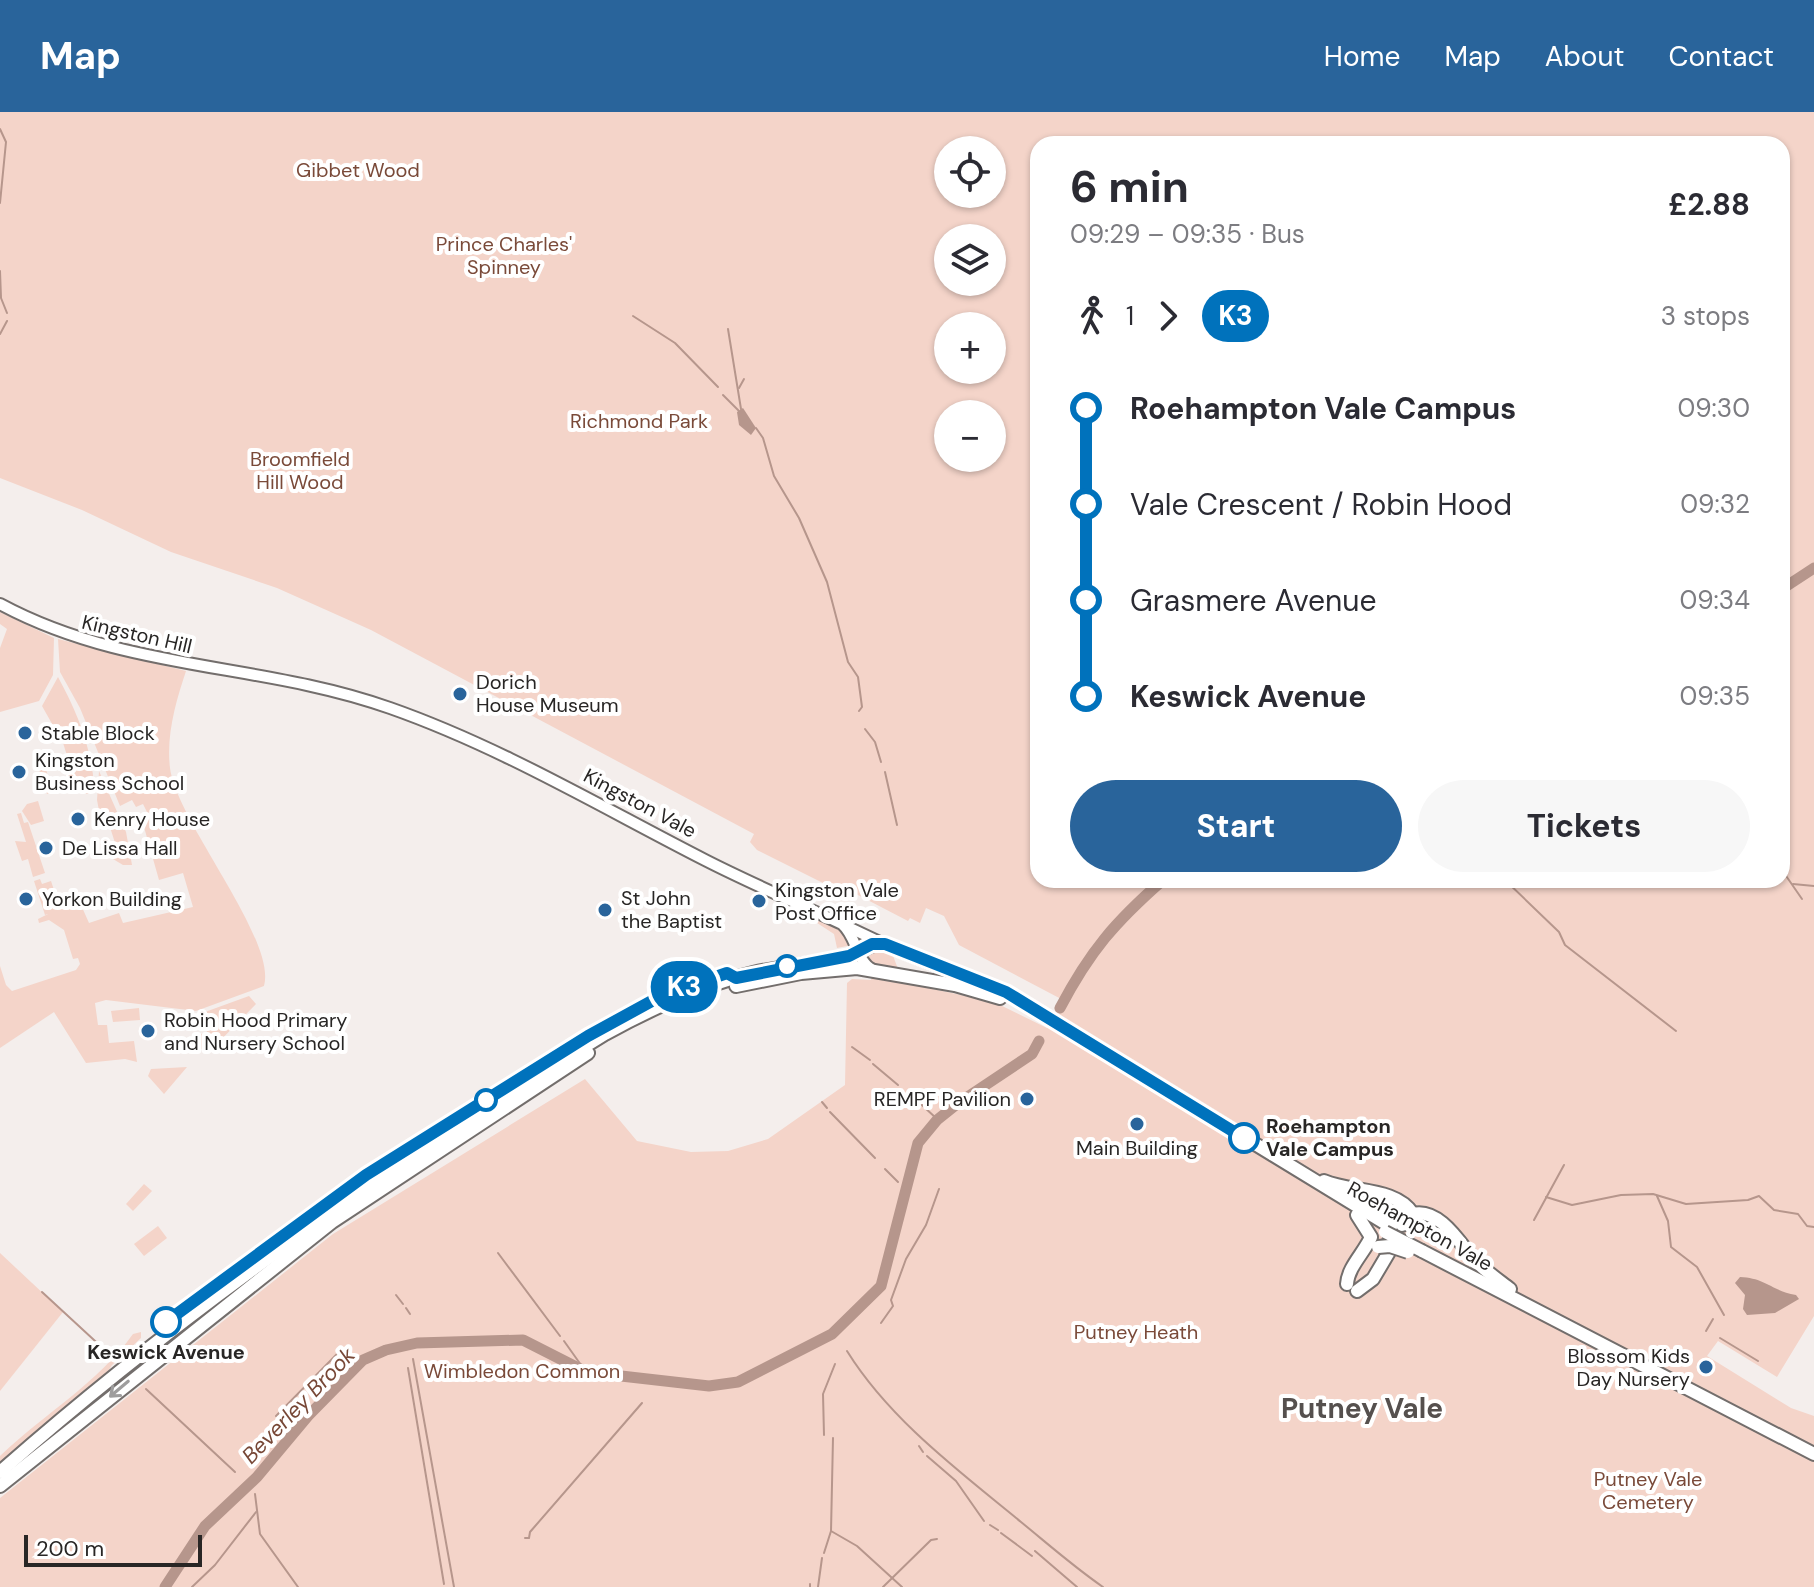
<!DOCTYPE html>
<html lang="en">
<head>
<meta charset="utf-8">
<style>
  :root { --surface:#fff; --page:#f7f7f7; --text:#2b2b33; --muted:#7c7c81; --accent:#29649b }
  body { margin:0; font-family:"DM Sans",sans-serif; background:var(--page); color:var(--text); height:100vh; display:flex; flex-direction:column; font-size:30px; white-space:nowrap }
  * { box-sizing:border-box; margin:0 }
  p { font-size:26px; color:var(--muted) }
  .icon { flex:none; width:44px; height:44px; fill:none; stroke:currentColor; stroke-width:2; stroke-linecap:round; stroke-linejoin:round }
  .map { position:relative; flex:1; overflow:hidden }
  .details { position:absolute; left:1030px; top:24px; width:760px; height:752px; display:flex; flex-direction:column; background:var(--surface); border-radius:24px; box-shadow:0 2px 6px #0004 }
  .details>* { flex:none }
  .badge { padding:0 16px; border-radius:26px; font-size:28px; line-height:52px }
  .tools { position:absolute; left:934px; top:24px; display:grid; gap:16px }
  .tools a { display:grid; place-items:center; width:72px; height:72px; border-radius:50%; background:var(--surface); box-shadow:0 2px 6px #0004; font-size:40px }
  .scale { position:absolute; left:24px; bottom:20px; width:178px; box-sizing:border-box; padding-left:8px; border:4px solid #282625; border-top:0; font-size:22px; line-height:28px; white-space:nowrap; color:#282625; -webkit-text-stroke:6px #fff; paint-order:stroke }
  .map>.badge { position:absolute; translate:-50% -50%; box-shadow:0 0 0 4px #fff }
  .legs { display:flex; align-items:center; gap:12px; height:88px; padding:0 40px; font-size:26px }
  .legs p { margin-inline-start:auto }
  .summary { display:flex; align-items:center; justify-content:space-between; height:136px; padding:0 40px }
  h1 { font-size:44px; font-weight:700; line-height:60px }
  .action { display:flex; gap:16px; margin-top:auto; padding:16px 40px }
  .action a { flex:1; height:92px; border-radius:48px; background:var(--accent); color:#fff; font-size:32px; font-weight:700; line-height:92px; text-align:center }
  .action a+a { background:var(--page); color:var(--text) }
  ul { padding:0 40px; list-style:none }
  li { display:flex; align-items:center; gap:28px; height:96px; font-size:30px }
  li i { display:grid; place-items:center; width:12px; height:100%; margin:0 10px; background:currentColor }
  li i::after { content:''; width:20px; height:20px; margin:-10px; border:6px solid; border-radius:50%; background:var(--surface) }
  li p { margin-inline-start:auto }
  li:first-child i { background:linear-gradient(#0000 50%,currentColor 0) }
  li:last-child i { background:linear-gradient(currentColor 50%,#0000 0) }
  header { display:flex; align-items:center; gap:48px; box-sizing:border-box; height:112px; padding:0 40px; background:var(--accent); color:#fff }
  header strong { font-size:38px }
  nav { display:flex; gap:44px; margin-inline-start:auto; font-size:28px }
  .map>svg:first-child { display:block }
  .green { fill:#f4d4c9; fill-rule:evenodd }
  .water { fill:#b6968c }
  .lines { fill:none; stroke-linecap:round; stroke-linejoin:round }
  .stream { stroke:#b6968c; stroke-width:2 }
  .river { stroke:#b6968c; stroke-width:11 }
  .primary-casing { stroke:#736e6c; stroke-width:14 }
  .highway-casing { stroke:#736e6c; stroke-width:16 }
  .primary { stroke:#fff; stroke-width:10 }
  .highway { stroke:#fff; stroke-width:12 }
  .highway-bridge-casing { stroke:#736e6c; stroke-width:16; stroke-linecap:butt }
  .highway-bridge { stroke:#fff; stroke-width:12 }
  .oneway { stroke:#9e9d9d }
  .line-1-casing { stroke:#fff; stroke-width:18 }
  .line-1 { stroke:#0072bc; stroke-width:12 }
  .poi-dot { fill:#29649b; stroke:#fff; stroke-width:3 }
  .stop-1-dot { fill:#fff; stroke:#0072bc; stroke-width:4 }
  .labels { text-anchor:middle; stroke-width:8; stroke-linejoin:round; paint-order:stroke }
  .park-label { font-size:20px; fill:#7a4a39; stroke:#fff }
  .street-label { font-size:20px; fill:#282625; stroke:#fff }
  .poi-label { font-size:20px; fill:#282625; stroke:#fff; text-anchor:start }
  .stop-label { font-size:20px; font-weight:bold; fill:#282625; stroke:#fff; text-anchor:start }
  .water-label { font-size:22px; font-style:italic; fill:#774736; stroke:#fff }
  .district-label { font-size:28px; font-weight:bold; fill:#55504e; stroke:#fff }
</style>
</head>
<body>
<header>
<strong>Map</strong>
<nav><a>Home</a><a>Map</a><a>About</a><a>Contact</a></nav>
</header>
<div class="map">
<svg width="1814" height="1475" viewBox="0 0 1814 1475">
  <rect width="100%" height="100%" fill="#f4eeec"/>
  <!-- green -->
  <g class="green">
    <path d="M 0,0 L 1814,0 L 1814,1204 L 1777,1265 L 1718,1229 L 1707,1244 L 1791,1296 L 1814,1304 L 1814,1475 L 0,1475 L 0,1386 L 333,1122 L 585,967 L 637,1029 L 691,1040 L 728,1039 L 768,1027 L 845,973 L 847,871 L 852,867 L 871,868 L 872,864 L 994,890 L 1047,916 L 1063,888 L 959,833 L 944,804 L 926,796 L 920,811 L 910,806 L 908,809 L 856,782 L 833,776 L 757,738 L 750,730 L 754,722 L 371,518 L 277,476 L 171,440 L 82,398 L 0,366 ZM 1038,32 L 1782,32 L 1782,768 L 1038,768 ZM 948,38 L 992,38 L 992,82 L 948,82 ZM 948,126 L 992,126 L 992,170 L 948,170 ZM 948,214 L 992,214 L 992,258 L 948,258 ZM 948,302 L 992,302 L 992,346 L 948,346 Z"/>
    <path d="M 0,500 L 54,526 L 53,563 L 39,589 L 0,600 L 0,536 L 7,517 L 0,512 Z"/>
    <path d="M 58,527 L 186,559 C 176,589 166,623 170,656 C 177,710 277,827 264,874 L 196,899 L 106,888 L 95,891 L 98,913 L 107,913 L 109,931 L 134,929 L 137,950 L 125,947 L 86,951 L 54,900 L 0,936 L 0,854 L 6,873 L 12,879 L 76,858 L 80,852 L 78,846 L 73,847 L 64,818 L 49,808 L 39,811 L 38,807 L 48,802 L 45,803 L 34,769 L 40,767 L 42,772 L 51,769 L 54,778 L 45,781 L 49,795 L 77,784 L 89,811 L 119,801 L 123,811 L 193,795 L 183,761 L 159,768 L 142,708 L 149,704 L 143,692 L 136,695 L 132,688 L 120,694 L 80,596 L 60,560 Z"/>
    <path d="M 58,565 C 77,600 91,634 94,673 L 88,682 L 79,680 L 74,666 L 68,668 L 63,652 L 69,650 L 59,618 L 55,617 L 42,594 Z"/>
    <path d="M 41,638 L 52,680 L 47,682 L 33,639 Z"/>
    <path d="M 99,659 L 126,720 L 132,753 L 123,753 L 113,747 L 109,737 L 116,734 L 109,712 L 102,714 L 97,688 Z"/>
    <path d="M 38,689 L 44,709 L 31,713 L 22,699 L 27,692 Z"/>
    <path d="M 21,701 L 24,711 L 28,710 L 45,761 L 33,765 L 28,747 L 22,749 L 15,729 L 26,730 L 17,702 Z"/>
    <path d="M 812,804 L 843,817 L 852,833 L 837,836 L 834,822 L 811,807 Z"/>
    <path d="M 881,838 L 892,841 L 898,857 L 872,852 L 866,845 L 869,839 Z"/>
    <path d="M 249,884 L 256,892 L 211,938 L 198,937 L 196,923 L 207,921 L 205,900 Z"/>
    <path d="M 139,896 L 140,908 L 113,910 L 111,899 Z"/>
    <path d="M 187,955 L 164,982 L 148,964 L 151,957 Z"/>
    <path d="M 144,1072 L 152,1079 L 133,1099 L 126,1092 Z"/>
    <path d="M 158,1114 L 167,1126 L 144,1144 L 134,1132 Z"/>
    <path d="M 0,1141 L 63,1200 L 0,1279 Z"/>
    <path d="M 141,1220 L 141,1226 L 112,1253 L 104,1266 L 0,1353 L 0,1344 C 44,1302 98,1271 133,1222 Z"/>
  </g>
  <!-- water -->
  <g class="water">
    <path d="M 743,296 L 756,316 L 751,323 L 739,313 L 737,300 Z"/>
    <path d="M 1740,1165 C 1766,1166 1772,1179 1796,1183 L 1799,1187 L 1775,1201 L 1747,1203 L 1743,1197 L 1745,1183 L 1735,1171 Z"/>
  </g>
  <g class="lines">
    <!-- stream -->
    <g class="stream">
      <path d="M 0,17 L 6,30 L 0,91"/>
      <path d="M 0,159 L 1,186 L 7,201"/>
      <path d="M 633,204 L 675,231 L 718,275"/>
      <path d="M 728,217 L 741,297"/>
      <path d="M 0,222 L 7,209"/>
      <path d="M 739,276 L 744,267"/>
      <path d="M 723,283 L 739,299"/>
      <path d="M 756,316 L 763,326 L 774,364 L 799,406 L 827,470 L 848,550 L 858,565 L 862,595 L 859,599"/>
      <path d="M 865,617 L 875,630 L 881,650"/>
      <path d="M 885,660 L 897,713"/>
      <path d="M 1782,758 L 1802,787"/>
      <path d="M 1505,768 L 1559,820 L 1565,833 L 1676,919"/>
      <path d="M 1793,772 L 1814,774"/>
      <path d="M 852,935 L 870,948"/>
      <path d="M 873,952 L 898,973"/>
      <path d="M 909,981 L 937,1007"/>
      <path d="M 822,990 L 827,996"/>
      <path d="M 830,1000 L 875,1046"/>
      <path d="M 885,1057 L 898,1070"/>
      <path d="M 1657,1084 L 1668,1109 L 1671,1135 L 1697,1155 L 1724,1203"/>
      <path d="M 1546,1085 L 1572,1093 L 1621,1083 L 1653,1082 L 1686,1092 L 1748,1088 L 1759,1084 L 1774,1098 L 1798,1102 L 1807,1114 L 1814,1115"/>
      <path d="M 1534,1108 L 1564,1053"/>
      <path d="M 498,1141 L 560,1224"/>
      <path d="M 42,1180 L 107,1240"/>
      <path d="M 396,1183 L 403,1192"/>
      <path d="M 406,1196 L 410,1202"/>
      <path d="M 881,1211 L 893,1194 L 891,1188 L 906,1147 L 926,1113 L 939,1077"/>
      <path d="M 1706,1219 L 1713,1207"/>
      <path d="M 1720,1226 L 1758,1249"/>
      <path d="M 564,1229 L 586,1260"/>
      <path d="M 847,1239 C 890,1308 959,1359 1021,1410 C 1048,1432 1074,1455 1103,1475"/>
      <path d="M 413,1247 L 454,1475"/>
      <path d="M 408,1256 L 444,1472"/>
      <path d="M 146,1277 L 235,1360"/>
      <path d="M 276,1304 L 337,1242"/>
      <path d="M 824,1323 L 823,1282 L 835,1252"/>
      <path d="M 919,1334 L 923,1340"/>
      <path d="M 927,1344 L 956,1369 L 984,1409"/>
      <path d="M 255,1382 L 260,1422 L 298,1475"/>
      <path d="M 990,1413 L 998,1418"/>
      <path d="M 831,1419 L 857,1434 L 902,1475"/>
      <path d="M 1001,1421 L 1032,1444"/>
      <path d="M 525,1426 L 529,1426 L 530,1420 L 642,1291"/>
      <path d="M 1035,1439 L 1077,1475"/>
      <path d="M 824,1441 L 831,1419 L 833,1326"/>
      <path d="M 192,1475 L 215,1453 L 256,1400"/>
      <path d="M 810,1475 L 810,1472"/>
      <path d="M 818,1475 L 822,1446"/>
      <path d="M 883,1475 L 931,1428 L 937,1427"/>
    </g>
    <!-- river -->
    <g class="river">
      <path d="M 1782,477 L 1814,456"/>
      <path d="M 1060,896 C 1090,839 1115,810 1163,768"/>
      <path d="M 165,1475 L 205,1414 L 257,1365 L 308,1304 L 363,1248 L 386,1238 L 417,1231 L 523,1228 L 586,1260 L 709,1274 L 738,1270 L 832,1222 L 881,1174 L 918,1031 L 937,1008 L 957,992 L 1032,942 L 1039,929"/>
    </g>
    <!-- primary casing -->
    <g class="primary-casing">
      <g id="primary">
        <path d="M 0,492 C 126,560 261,550 390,596 C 501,635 601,695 705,748 C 750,771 797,791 842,812 C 857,825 856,849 873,858"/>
        <path d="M 848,815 L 884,832"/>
      </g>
    </g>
    <!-- highway casing -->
    <g class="highway-casing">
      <g id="highway">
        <path d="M 736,874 L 801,861 L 857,856 L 955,873 L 1000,886"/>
        <path d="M 1324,1069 C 1352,1081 1396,1075 1413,1102"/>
        <path d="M 1402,1113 L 1413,1102 C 1438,1096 1458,1128 1471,1144 C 1482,1157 1497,1167 1510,1177"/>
        <path d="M 1422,1139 L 1814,1342"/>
        <path d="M 1347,1172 C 1348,1155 1364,1141 1371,1125 L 1357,1103"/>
        <path d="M 1357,1179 L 1373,1167 L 1389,1140"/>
        <path d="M 0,1360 C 187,1195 393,1052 605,922 C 652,896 700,874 753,861 C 784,854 815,852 845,845 C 860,842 869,830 885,832 L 1013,884 L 1391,1115"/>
        <path d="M 0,1374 L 332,1110 L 588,941"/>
      </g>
    </g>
    <!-- primary -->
    <use href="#primary" class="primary"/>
    <!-- highway -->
    <use href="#highway" class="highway"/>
    <!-- highway-bridge casing -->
    <g class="highway-bridge-casing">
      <g id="highway-bridge">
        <path d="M 1385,1120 L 1422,1139"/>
        <path d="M 1378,1135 L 1390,1134 L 1408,1140"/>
      </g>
    </g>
    <!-- highway-bridge -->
    <use href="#highway-bridge" class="highway-bridge"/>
  </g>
  <!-- one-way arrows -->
  <defs><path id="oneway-shaft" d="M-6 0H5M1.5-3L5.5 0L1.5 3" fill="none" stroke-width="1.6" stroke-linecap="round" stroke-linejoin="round" transform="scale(2)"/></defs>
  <use class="oneway" href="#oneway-shaft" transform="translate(119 1277) rotate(140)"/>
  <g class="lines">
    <!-- line-1 casing -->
    <g class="line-1-casing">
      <path id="line-1" d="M 166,1210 L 366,1063 L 588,924 L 661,884 L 727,861 L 736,866 L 849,844 L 872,832 L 885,832 L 1006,880 L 1244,1026"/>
    </g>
    <!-- line-1 -->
    <use href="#line-1" class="line-1"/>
  </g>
  <!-- markers -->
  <g class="poi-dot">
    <circle cx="460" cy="582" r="8"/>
    <circle cx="25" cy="621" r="8"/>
    <circle cx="19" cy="660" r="8"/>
    <circle cx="78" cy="707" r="8"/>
    <circle cx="46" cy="736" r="8"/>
    <circle cx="26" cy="787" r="8"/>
    <circle cx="759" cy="789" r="8"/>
    <circle cx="605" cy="798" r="8"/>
    <circle cx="148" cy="919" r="8"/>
    <circle cx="1027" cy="987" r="8"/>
    <circle cx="1137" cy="1012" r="8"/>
    <circle cx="1706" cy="1255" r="8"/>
  </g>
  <g class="stop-1-dot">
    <circle cx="787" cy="854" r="10"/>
    <circle cx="486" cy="988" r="10"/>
    <circle cx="1244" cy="1026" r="14"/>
    <circle cx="166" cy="1210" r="14"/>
  </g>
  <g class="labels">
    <!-- park labels -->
    <g class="park-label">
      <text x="358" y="65">Gibbet Wood</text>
      <text x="504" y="139">Prince Charles'<tspan x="504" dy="23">Spinney</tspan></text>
      <text x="639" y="316">Richmond Park</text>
      <text x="300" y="354">Broomfield<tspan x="300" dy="23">Hill Wood</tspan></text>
      <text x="1136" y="1227">Putney Heath</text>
      <text x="522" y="1266">Wimbledon Common</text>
      <text x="1648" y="1374">Putney Vale<tspan x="1648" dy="23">Cemetery</tspan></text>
    </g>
    <!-- street labels -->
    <g class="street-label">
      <text transform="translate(137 522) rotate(13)" y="7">Kingston Hill</text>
      <text transform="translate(640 691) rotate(28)" y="7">Kingston Vale</text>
      <text transform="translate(1420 1114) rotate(29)" y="7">Roehampton Vale</text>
    </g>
    <!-- poi labels -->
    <g class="poi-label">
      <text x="476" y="577">Dorich<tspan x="476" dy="23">House Museum</tspan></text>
      <text x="41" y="628">Stable Block</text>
      <text x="35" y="655">Kingston<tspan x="35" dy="23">Business School</tspan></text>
      <text x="94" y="714">Kenry House</text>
      <text x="62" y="743">De Lissa Hall</text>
      <text x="775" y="785">Kingston Vale<tspan x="775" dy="23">Post Office</tspan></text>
      <text x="621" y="793">St John<tspan x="621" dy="23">the Baptist</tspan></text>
      <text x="42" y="794">Yorkon Building</text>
      <text x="164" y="915">Robin Hood Primary<tspan x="164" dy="23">and Nursery School</tspan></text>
      <text x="1011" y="994" text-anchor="end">REMPF Pavilion</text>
      <text x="1137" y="1043" text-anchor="middle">Main Building</text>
      <text x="1690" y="1251" text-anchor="end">Blossom Kids<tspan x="1690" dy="23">Day Nursery</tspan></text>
    </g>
    <!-- stop labels -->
    <g class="stop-label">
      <text x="1266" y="1021">Roehampton<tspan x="1266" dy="23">Vale Campus</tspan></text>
      <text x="166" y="1247" text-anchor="middle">Keswick Avenue</text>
    </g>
    <!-- water labels -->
    <g class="water-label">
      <text transform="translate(298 1293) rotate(-46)" y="8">Beverley Brook</text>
    </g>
    <!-- district labels -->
    <g class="district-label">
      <text x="1362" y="1306">Putney Vale</text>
    </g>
  </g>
</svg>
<div class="tools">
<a><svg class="icon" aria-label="locate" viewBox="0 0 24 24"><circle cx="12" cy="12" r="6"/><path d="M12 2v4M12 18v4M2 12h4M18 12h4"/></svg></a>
<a><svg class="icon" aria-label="layers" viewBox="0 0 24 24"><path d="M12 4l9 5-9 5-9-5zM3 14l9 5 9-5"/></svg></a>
<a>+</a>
<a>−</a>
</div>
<div class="scale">200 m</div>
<b class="badge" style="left:684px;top:875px;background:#0072bc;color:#fff">K3</b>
<section class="details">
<div class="summary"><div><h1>6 min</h1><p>09:29 – 09:35 · Bus</p></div><b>£2.88</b></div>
<div class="legs"><svg class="icon" aria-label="walk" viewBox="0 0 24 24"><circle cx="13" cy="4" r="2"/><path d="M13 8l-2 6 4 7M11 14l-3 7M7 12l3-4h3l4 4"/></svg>1<svg class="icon" aria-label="forward" viewBox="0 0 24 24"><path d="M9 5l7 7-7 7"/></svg><b class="badge" style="background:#0072bc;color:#fff">K3</b><p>3 stops</p></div>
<ul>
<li><i style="color:#0072bc"></i><b>Roehampton Vale Campus</b><p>09:30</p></li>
<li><i style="color:#0072bc"></i><span>Vale Crescent / Robin Hood</span><p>09:32</p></li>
<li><i style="color:#0072bc"></i><span>Grasmere Avenue</span><p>09:34</p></li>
<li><i style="color:#0072bc"></i><b>Keswick Avenue</b><p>09:35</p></li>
</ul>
<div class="action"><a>Start</a><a>Tickets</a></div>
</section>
</div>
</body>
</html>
